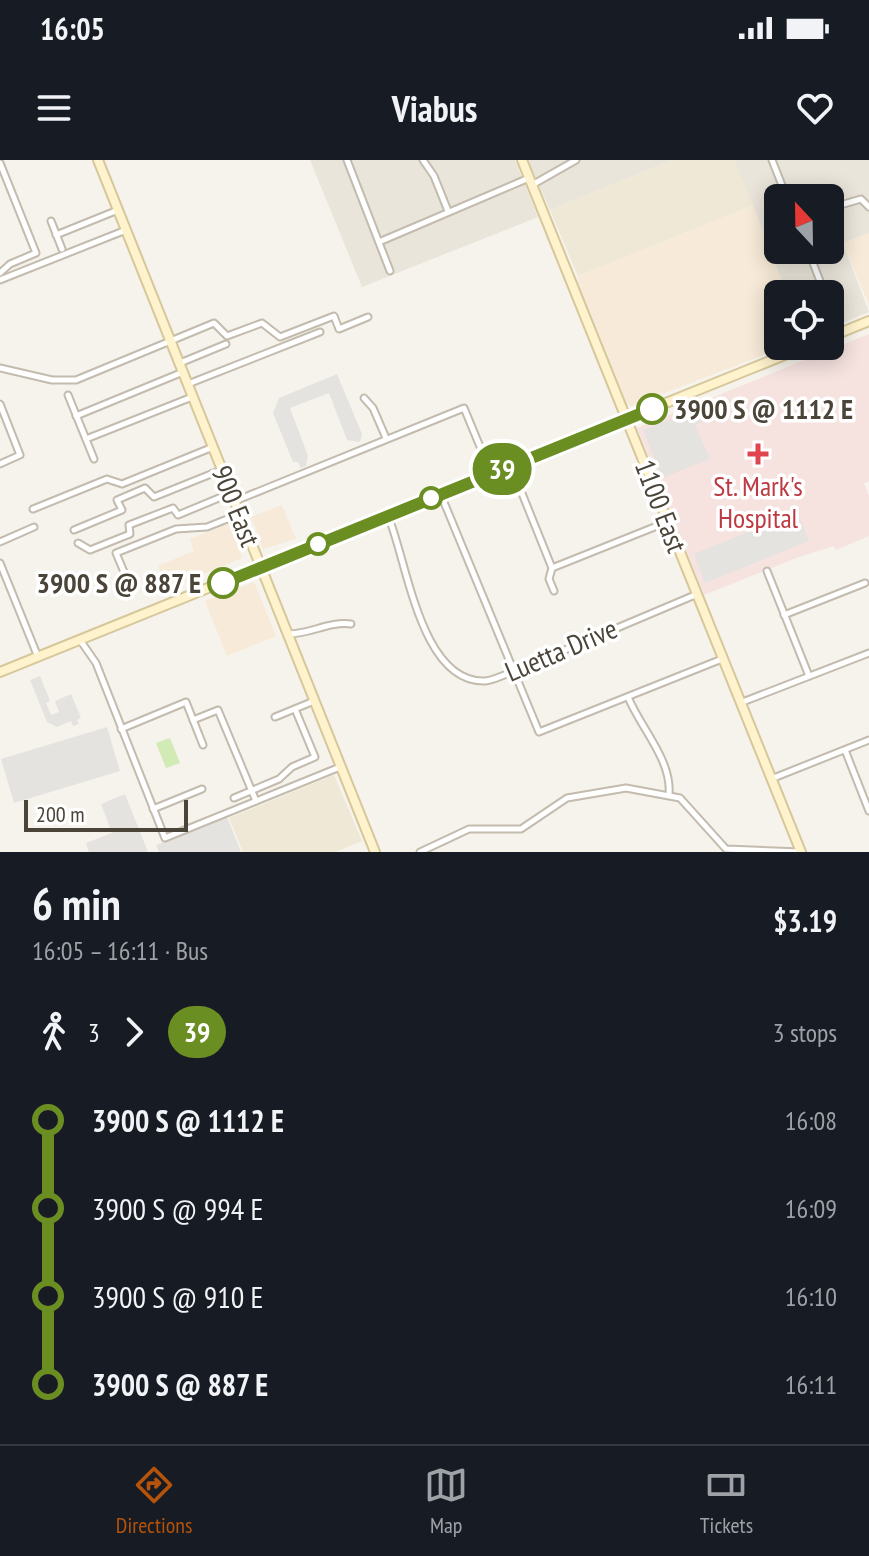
<!DOCTYPE html>
<html lang="en">
<head>
<meta charset="utf-8">
<style>
  :root { --surface:#171b24; --page:#20242c; --text:#f1f3f6; --muted:#9ea1a6; --line:#363941; --accent:#b45309 }
  body { margin:0; font-family:"PT Sans Narrow",sans-serif; background:var(--page); color:var(--text); height:100vh; display:flex; flex-direction:column; font-size:30px; white-space:nowrap }
  * { box-sizing:border-box; margin:0 }
  p { font-size:26px; color:var(--muted) }
  .icon { flex:none; width:44px; height:44px; fill:none; stroke:currentColor; stroke-width:2; stroke-linecap:round; stroke-linejoin:round }
  .map { position:relative; height:692px; overflow:hidden }
  .panel { display:flex; flex-direction:column; background:var(--surface); flex:1 }
  .panel>* { flex:none }
  .badge { padding:0 16px; border-radius:26px; font-size:28px; line-height:52px }
  .needle { width:52px; rotate:338deg }
  .tools { position:absolute; left:764px; top:24px; display:grid; gap:16px }
  .tools a { display:grid; place-items:center; width:80px; height:80px; border-radius:12px; background:var(--surface); box-shadow:0 4px 20px #0003; font-size:40px }
  .scale { position:absolute; left:24px; bottom:20px; width:164px; box-sizing:border-box; padding-left:8px; border:4px solid #4b4439; border-top:0; font-size:22px; line-height:28px; white-space:nowrap; color:#4b4439; -webkit-text-stroke:6px #fff; paint-order:stroke }
  .map>.badge { position:absolute; translate:-50% -50%; box-shadow:0 0 0 4px #fff }
  .legs { display:flex; align-items:center; gap:12px; height:88px; padding:0 32px; font-size:26px }
  .legs p { margin-inline-start:auto }
  .headline { display:flex; align-items:center; justify-content:space-between; height:136px; padding:0 32px }
  h1 { font-size:44px; font-weight:700; line-height:60px }
  ul { padding:0 32px; list-style:none }
  li { display:flex; align-items:center; gap:28px; height:88px; font-size:30px }
  li i { display:grid; place-items:center; width:12px; height:100%; margin:0 10px; background:currentColor }
  li i::after { content:''; width:20px; height:20px; margin:-10px; border:6px solid; border-radius:50%; background:var(--surface) }
  li p { margin-inline-start:auto }
  li:first-child i { background:linear-gradient(#0000 50%,currentColor 0) }
  li:last-child i { background:linear-gradient(currentColor 50%,#0000 0) }
  .status { display:flex; justify-content:space-between; align-items:center; height:56px; padding:0 40px; background:var(--surface); direction:ltr }
  .status svg { height:22px; fill:currentColor }
  header { display:flex; justify-content:space-between; align-items:center; height:104px; padding:0 32px; background:var(--surface); font-size:36px; font-weight:700 }
  .menu { display:flex; justify-content:space-around; align-items:center; height:112px; border-top:2px solid var(--line); background:var(--surface); font-size:22px; color:var(--muted) }
  .menu a { display:grid; justify-items:center; gap:4px }
  .menu .current { color:var(--accent) }
  .map>svg:first-child { display:block }
  .residential { fill:#eae5da; fill-rule:evenodd }
  .commercial { fill:#f7ead8 }
  .education { fill:#efe8d6 }
  .medical { fill:#f6e3e0 }
  .green { fill:#d2eab5 }
  .parking { fill:#e5e3e0 }
  .lines { fill:none; stroke-linecap:round; stroke-linejoin:round }
  .street-casing { stroke:#c2bbae; stroke-width:9 }
  .secondary-casing { stroke:#d6c79b; stroke-width:12 }
  .street { stroke:#fff; stroke-width:5 }
  .secondary { stroke:#fff3cd; stroke-width:8 }
  .line-1-casing { stroke:#fff; stroke-width:18 }
  .line-1 { stroke:#6b8e23; stroke-width:12 }
  .stop-1-dot { fill:#fff; stroke:#6b8e23; stroke-width:4 }
  .health-dot { fill:#e0444e; stroke:#fff; stroke-width:3 }
  .labels { text-anchor:middle; stroke-width:7; stroke-linejoin:round; paint-order:stroke }
  .stop-label { font-size:28px; font-weight:bold; fill:#4b4439; stroke:#fff; text-anchor:start }
  .health-label { font-size:28px; fill:#be3a42; stroke:#fff }
  .street-label { font-size:28px; fill:#4b4439; stroke:#fff }
</style>
</head>
<body>
<div class="status"><b>16:05</b><svg viewBox="0 0 49 12"><path d="M0 12V9h3v3zM5 12V6h3v6zM10 12V3h3v9zM15 12V0h3v12zM26 1h20v11H26zM47 4h2v5h-2z"/></svg></div>
<header><svg class="icon" aria-label="menu" viewBox="0 0 24 24"><path d="M4 6h16M4 12h16M4 18h16"/></svg>Viabus<svg class="icon" aria-label="heart" viewBox="0 0 24 24"><path d="M12 20l-8-8c-3-5 5-10 8-4 3-6 11-1 8 4z"/></svg></header>
<div class="map">
<svg width="869" height="692" viewBox="0 0 869 692">
  <rect width="100%" height="100%" fill="#f6f3ec"/>
  <!-- residential -->
  <g class="residential">
    <path d="M 310,0 L 515,0 L 538,57 L 362,127 Z"/>
    <path d="M 528,0 L 672,0 L 550,50 Z"/>
    <path d="M 734,0 L 869,0 L 869,73 L 843,83 L 869,152 L 833,167 L 830,134 L 787,134 ZM 778,38 L 830,38 L 830,90 L 778,90 Z"/>
  </g>
  <!-- commercial -->
  <g class="commercial">
    <path d="M 753,45 L 787,134 L 778,134 L 778,186 L 787,186 L 631,246 L 626,244 L 577,123 L 578,116 Z"/>
    <path d="M 869,73 L 869,145 L 843,83 Z"/>
    <path d="M 282,345 L 296,379 L 263,389 L 251,357 Z"/>
    <path d="M 230,363 L 242,398 L 168,429 L 158,406 L 194,391 L 190,379 Z"/>
    <path d="M 254,422 L 276,476 L 227,496 L 205,441 Z"/>
  </g>
  <!-- education -->
  <g class="education">
    <path d="M 672,0 L 734,0 L 753,45 L 578,116 L 550,50 Z"/>
    <path d="M 334,615 L 362,681 L 336,692 L 243,692 L 229,658 Z"/>
  </g>
  <!-- medical -->
  <path class="medical" d="M 869,174 L 869,321 L 864,323 L 869,336 L 869,376 L 836,390 L 834,386 L 799,397 L 704,435 L 637,268 Z"/>
  <!-- green -->
  <path class="green" d="M 170,578 L 180,603 L 166,608 L 156,583 Z"/>
  <!-- parking -->
  <g class="parking">
    <path d="M 337,214 L 362,274 L 360,282 L 347,280 L 329,233 L 290,248 L 308,296 L 306,306 L 301,308 L 298,302 L 293,302 L 273,253 L 279,238 Z"/>
    <path d="M 704,246 L 709,259 L 695,265 L 710,299 L 662,318 L 643,270 Z"/>
    <path d="M 797,352 L 809,381 L 705,423 L 694,394 Z"/>
    <path d="M 40,516 L 50,541 L 46,543 L 51,555 L 59,552 L 55,541 L 71,534 L 81,558 L 77,560 L 79,564 L 73,566 L 71,561 L 57,567 L 47,562 L 30,520 Z"/>
    <path d="M 107,567 L 120,611 L 14,643 L 1,599 Z"/>
    <path d="M 125,634 L 148,692 L 89,692 L 86,683 L 112,673 L 101,644 Z"/>
    <path d="M 227,657 L 241,692 L 159,692 L 156,685 Z"/>
  </g>
  <g class="lines">
    <!-- street casing -->
    <g class="street-casing">
      <g id="street">
        <path d="M 347,0 L 390,111"/>
        <path d="M 423,0 L 434,16 L 448,51"/>
        <path d="M 772,0 L 787,38"/>
        <path d="M 0,3 L 36,93 L 10,104 L 0,113"/>
        <path d="M 532,25 L 576,0"/>
        <path d="M 830,48 L 861,39 L 869,47"/>
        <path d="M 51,61 L 62,89"/>
        <path d="M 56,75 L 118,50"/>
        <path d="M 379,82 L 529,18"/>
        <path d="M 808,90 L 825,134"/>
        <path d="M 0,120 L 126,70"/>
        <path d="M 830,146 L 841,172"/>
        <path d="M 180,203 L 226,184"/>
        <path d="M 0,208 L 52,220 L 76,220 L 214,163 L 227,176 L 262,163 L 280,177 L 334,156 L 339,169 L 368,157"/>
        <path d="M 188,224 L 320,172"/>
        <path d="M 68,235 L 94,299"/>
        <path d="M 364,238 L 373,248 L 386,278"/>
        <path d="M 0,244 L 20,295 L 0,304"/>
        <path d="M 76,256 L 183,212"/>
        <path d="M 86,279 L 192,237"/>
        <path d="M 511,306 L 552,408 L 549,419 L 554,431"/>
        <path d="M 441,335 L 539,572 L 722,499"/>
        <path d="M 235,341 L 464,248 L 491,313"/>
        <path d="M 33,349 L 107,319 L 122,324 L 213,287"/>
        <path d="M 388,356 C 407,400 420,522 484,521 C 493,521 504,514 513,512 L 695,435"/>
        <path d="M 74,370 L 122,350 L 117,340 L 145,328 L 154,337 L 221,310"/>
        <path d="M 0,382 L 34,367"/>
        <path d="M 78,383 L 90,390 L 130,374 L 129,365 L 173,348 L 178,355 L 231,333"/>
        <path d="M 0,403 L 38,497"/>
        <path d="M 552,408 L 667,362"/>
        <path d="M 767,411 L 809,516"/>
        <path d="M 124,412 L 116,393 L 176,369 L 207,367 L 240,354"/>
        <path d="M 784,455 L 865,423"/>
        <path d="M 289,474 C 310,474 330,461 351,464"/>
        <path d="M 80,480 L 96,503 L 165,678 L 340,607"/>
        <path d="M 628,537 C 640,567 672,600 669,634"/>
        <path d="M 740,543 L 869,493"/>
        <path d="M 275,557 L 314,541"/>
        <path d="M 193,560 L 218,550 L 256,641"/>
        <path d="M 121,569 L 186,542 L 203,585"/>
        <path d="M 845,590 L 869,651"/>
        <path d="M 771,619 L 869,580"/>
        <path d="M 234,638 L 279,619 L 292,607 L 315,597 L 295,549"/>
        <path d="M 153,649 L 202,629"/>
        <path d="M 420,692 L 469,669 L 521,669 L 567,638 L 626,628 L 680,638 L 726,689 L 800,692"/>
      </g>
    </g>
    <!-- secondary casing -->
    <g class="secondary-casing">
      <g id="secondary">
        <path d="M 98,0 L 375,692"/>
        <path d="M 522,0 L 801,692"/>
        <path d="M 830,177 L 869,161"/>
        <path d="M 0,512 L 807,186"/>
      </g>
    </g>
    <!-- street -->
    <use href="#street" class="street"/>
    <!-- secondary -->
    <use href="#secondary" class="secondary"/>
  </g>
  <g class="lines">
    <!-- line-1 casing -->
    <g class="line-1-casing">
      <path id="line-1" d="M 223,423 L 652,249"/>
    </g>
    <!-- line-1 -->
    <use href="#line-1" class="line-1"/>
  </g>
  <!-- markers -->
  <g class="stop-1-dot">
    <circle cx="652" cy="249" r="14"/>
    <circle cx="431" cy="338" r="10"/>
    <circle cx="318" cy="384" r="10"/>
    <circle cx="223" cy="423" r="14"/>
  </g>
  <path class="health-dot" d="M754 282h8v8h8v8h-8v8h-8v-8h-8v-8h8z"/>
  <g class="labels">
    <!-- stop labels -->
    <g class="stop-label">
      <text x="674" y="259">3900 S @ 1112 E</text>
      <text x="201" y="433" text-anchor="end">3900 S @ 887 E</text>
    </g>
    <!-- health labels -->
    <g class="health-label">
      <text x="758" y="336">St. Mark's<tspan x="758" dy="32">Hospital</tspan></text>
    </g>
    <!-- street labels -->
    <g class="street-label">
      <text transform="translate(236 346) rotate(68)" y="10">900 East</text>
      <text transform="translate(661 346) rotate(69)" y="10">1100 East</text>
      <text transform="translate(561 490) rotate(-23)" y="10">Luetta Drive</text>
    </g>
  </g>
</svg>
<div class="tools">
<a><svg class="needle" viewBox="-14 -14 28 28"><path d="M0-13l5 13h-10z" fill="#e53935"/><path d="M0 13l5-13h-10z" fill="#9ea1a6"/></svg></a>
<a><svg class="icon" aria-label="locate" viewBox="0 0 24 24"><circle cx="12" cy="12" r="6"/><path d="M12 2v4M12 18v4M2 12h4M18 12h4"/></svg></a>
</div>
<div class="scale">200 m</div>
<b class="badge" style="left:502px;top:309px;background:#6b8e23;color:#fff">39</b>
</div>
<section class="panel">
<div class="headline"><div><h1>6 min</h1><p>16:05 – 16:11 · Bus</p></div><b>$3.19</b></div>
<div class="legs"><svg class="icon" aria-label="walk" viewBox="0 0 24 24"><circle cx="13" cy="4" r="2"/><path d="M13 8l-2 6 4 7M11 14l-3 7M7 12l3-4h3l4 4"/></svg>3<svg class="icon" aria-label="forward" viewBox="0 0 24 24"><path d="M9 5l7 7-7 7"/></svg><b class="badge" style="background:#6b8e23;color:#fff">39</b><p>3 stops</p></div>
<ul>
<li><i style="color:#6b8e23"></i><b>3900 S @ 1112 E</b><p>16:08</p></li>
<li><i style="color:#6b8e23"></i><span>3900 S @ 994 E</span><p>16:09</p></li>
<li><i style="color:#6b8e23"></i><span>3900 S @ 910 E</span><p>16:10</p></li>
<li><i style="color:#6b8e23"></i><b>3900 S @ 887 E</b><p>16:11</p></li>
</ul>
</section>
<nav class="menu">
<a class="current"><svg class="icon" aria-label="directions" viewBox="0 0 24 24"><path d="M12 3l9 9-9 9-9-9zM9 14v-3h6M13 9l2 2-2 2"/></svg>Directions</a>
<a><svg class="icon" aria-label="map" viewBox="0 0 24 24"><path d="M3 6l6-2 6 2 6-2v14l-6 2-6-2-6 2zM9 4v14M15 6v14"/></svg>Map</a>
<a><svg class="icon" aria-label="tickets" viewBox="0 0 24 24"><path d="M3 7h18v10H3zM15 7v10"/></svg>Tickets</a>
</nav>
</body>
</html>
